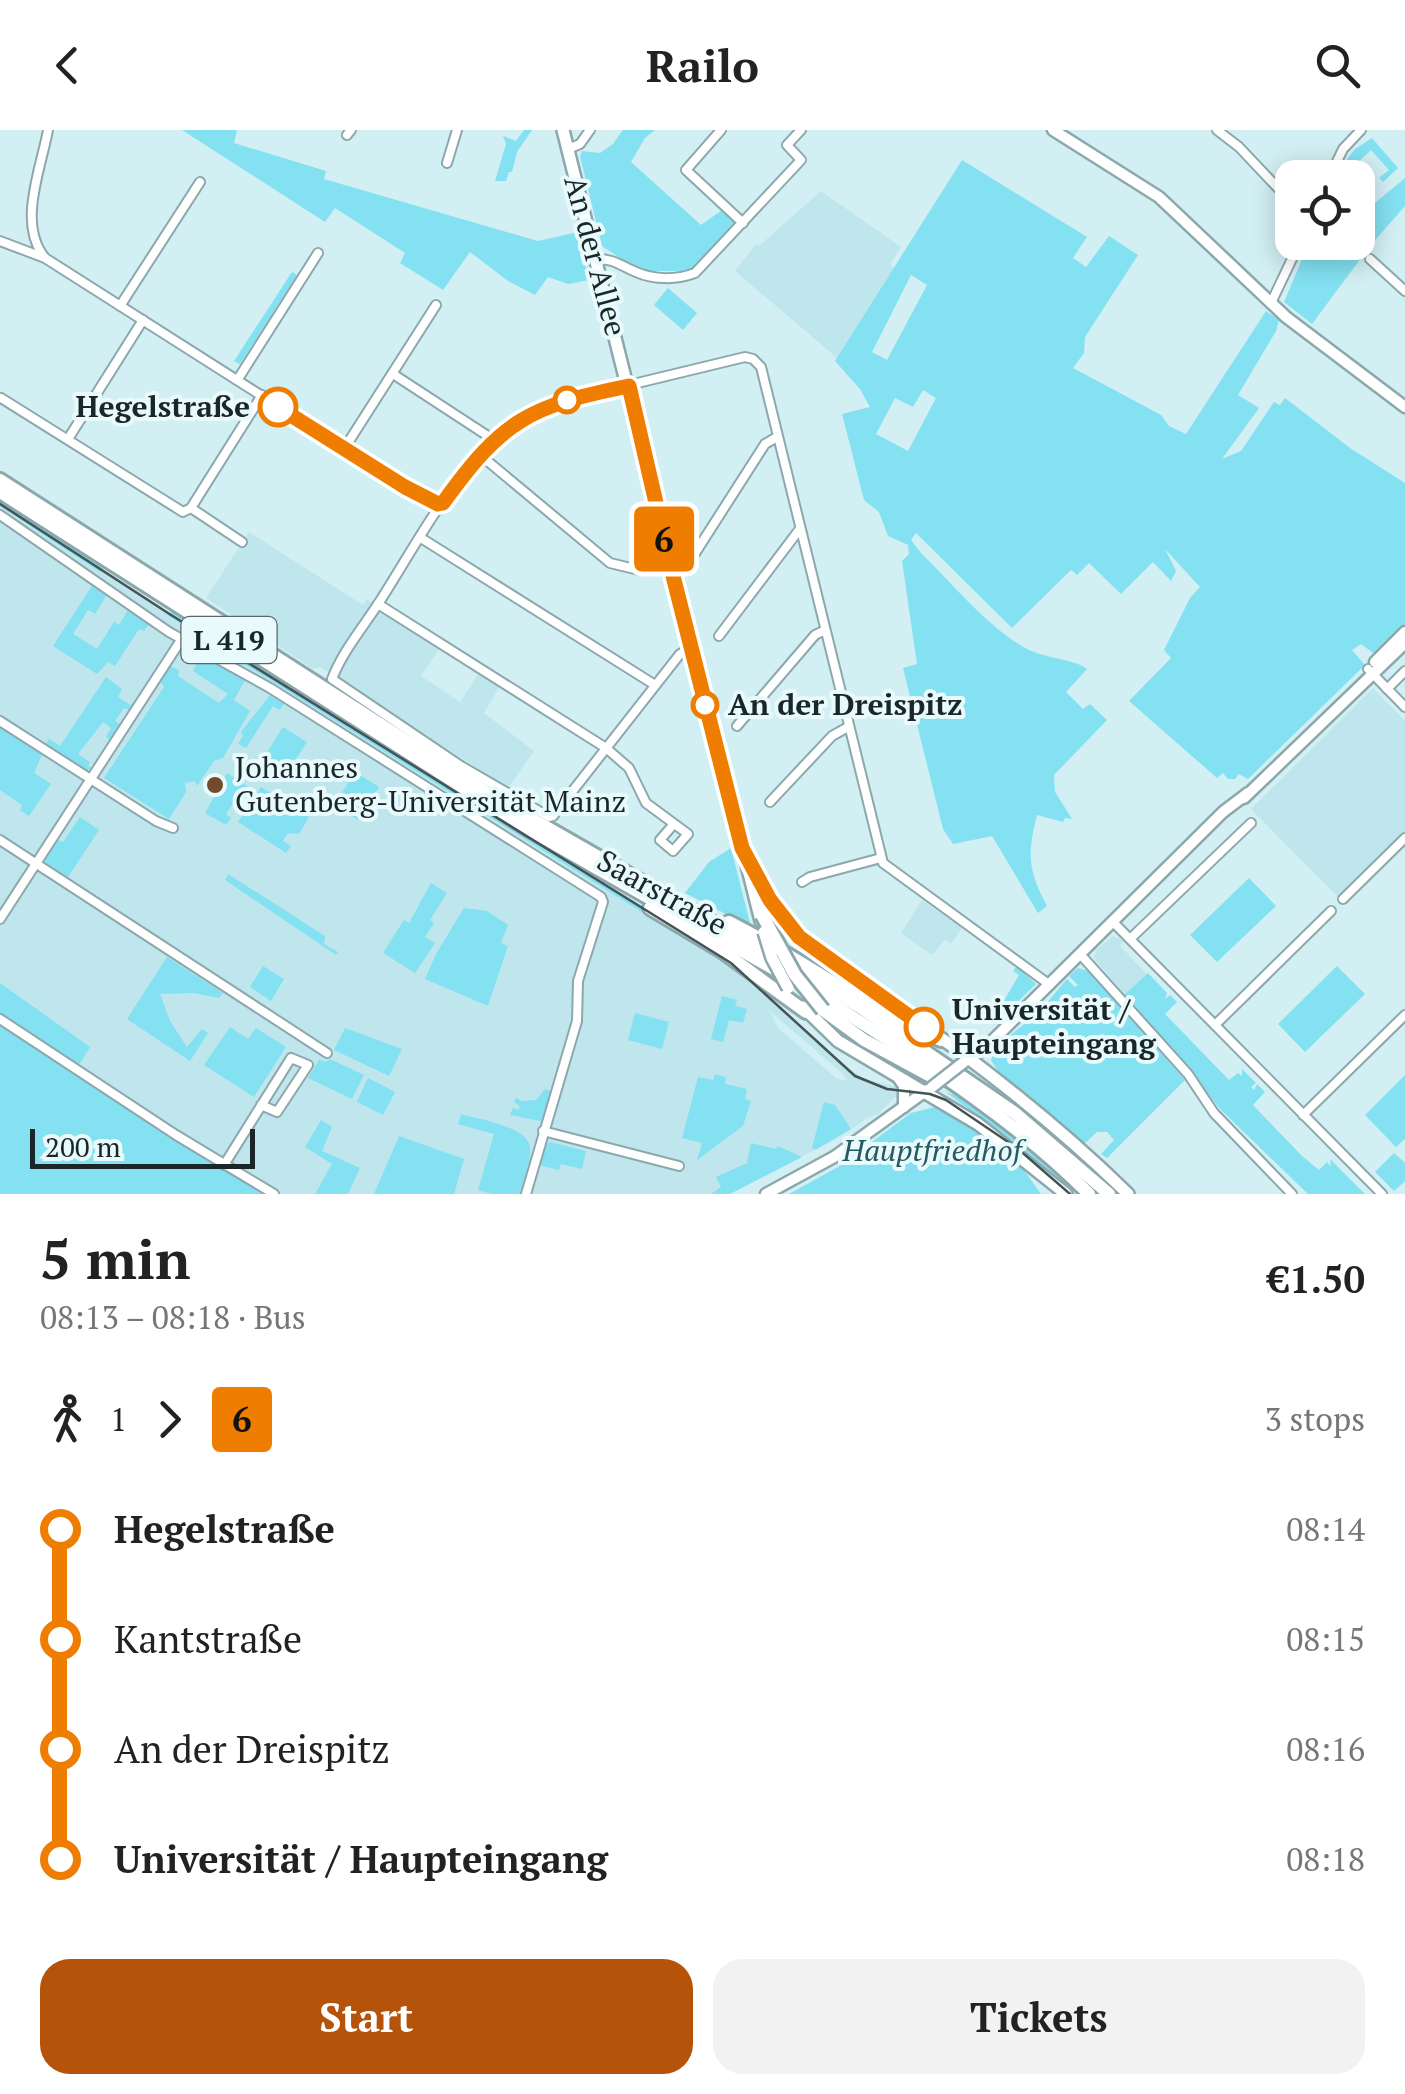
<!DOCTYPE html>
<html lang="en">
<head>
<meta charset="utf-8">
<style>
  :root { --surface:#fff; --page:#f2f2f2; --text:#222; --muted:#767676; --accent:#b45309 }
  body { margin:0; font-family:"PT Serif",serif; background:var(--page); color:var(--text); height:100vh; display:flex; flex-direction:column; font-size:38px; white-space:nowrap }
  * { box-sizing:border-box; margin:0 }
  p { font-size:32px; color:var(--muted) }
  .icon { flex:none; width:55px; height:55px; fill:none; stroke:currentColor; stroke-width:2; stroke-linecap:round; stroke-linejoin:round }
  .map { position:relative; height:1064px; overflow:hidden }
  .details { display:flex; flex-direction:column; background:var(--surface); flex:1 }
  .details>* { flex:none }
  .badge { padding:0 20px; border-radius:8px; font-size:35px; line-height:65px }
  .tools { position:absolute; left:1275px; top:30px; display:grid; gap:20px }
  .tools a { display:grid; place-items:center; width:100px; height:100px; border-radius:20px; background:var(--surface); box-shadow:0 5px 25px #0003; font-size:50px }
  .scale { position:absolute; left:30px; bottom:25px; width:225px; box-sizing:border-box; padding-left:10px; border:5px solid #1b2628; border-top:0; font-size:28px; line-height:35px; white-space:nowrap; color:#1b2628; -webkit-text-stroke:8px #e9fafd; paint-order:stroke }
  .map>.badge { position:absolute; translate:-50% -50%; box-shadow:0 0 0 5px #fff }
  .legs { display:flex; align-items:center; gap:15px; height:110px; padding:0 40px; font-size:32px }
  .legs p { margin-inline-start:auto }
  .overview { display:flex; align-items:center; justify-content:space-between; height:170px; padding:0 40px }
  h1 { font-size:55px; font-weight:800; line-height:75px }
  .primary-button { display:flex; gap:20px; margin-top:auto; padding:20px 40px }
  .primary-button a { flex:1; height:115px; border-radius:30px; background:var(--accent); color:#fff; font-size:40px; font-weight:800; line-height:115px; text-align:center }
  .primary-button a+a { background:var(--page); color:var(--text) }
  ul { padding:0 40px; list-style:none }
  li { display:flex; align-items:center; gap:35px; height:110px; font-size:38px }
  li i { display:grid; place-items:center; width:15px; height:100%; margin:0 12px; background:currentColor }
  li i::after { content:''; width:25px; height:25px; margin:-12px; border:8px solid; border-radius:50%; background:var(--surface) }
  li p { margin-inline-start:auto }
  li:first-child i { background:linear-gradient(#0000 50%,currentColor 0) }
  li:last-child i { background:linear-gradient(currentColor 50%,#0000 0) }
  header { display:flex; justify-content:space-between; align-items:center; height:130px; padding:0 40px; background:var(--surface); font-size:45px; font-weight:800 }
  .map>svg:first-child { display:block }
  .built { fill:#bfe6ed; fill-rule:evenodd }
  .green { fill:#83e1f1; fill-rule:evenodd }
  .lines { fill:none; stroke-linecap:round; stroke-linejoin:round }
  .minor-casing { stroke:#8ca8ac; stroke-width:12 }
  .tertiary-casing { stroke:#8ca8ac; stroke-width:15 }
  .secondary-casing { stroke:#8ca8ac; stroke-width:16 }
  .trunk-casing { stroke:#8ca8ac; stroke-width:18 }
  .minor { stroke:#fff; stroke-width:8 }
  .tertiary { stroke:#fff; stroke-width:10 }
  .secondary { stroke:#fff; stroke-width:11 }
  .trunk { stroke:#fff; stroke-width:12 }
  .tram { stroke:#455456; stroke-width:2.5 }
  .tertiary-bridge-casing { stroke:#8ca8ac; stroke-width:15; stroke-linecap:butt }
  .secondary-bridge-casing { stroke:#8ca8ac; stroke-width:16; stroke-linecap:butt }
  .trunk-bridge-casing { stroke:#8ca8ac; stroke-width:18; stroke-linecap:butt }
  .tertiary-bridge { stroke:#fff; stroke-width:10 }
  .secondary-bridge { stroke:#fff; stroke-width:11 }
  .trunk-bridge { stroke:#fff; stroke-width:12 }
  .line-1-casing { stroke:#fff; stroke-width:22 }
  .line-1 { stroke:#ef7d00; stroke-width:15 }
  .stop-1-dot { fill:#fff; stroke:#ef7d00; stroke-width:5 }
  .poi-dot { fill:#734b2a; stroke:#e9fafd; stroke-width:4 }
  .labels { text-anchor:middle; stroke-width:8; stroke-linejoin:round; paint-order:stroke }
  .shield { fill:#e9fafd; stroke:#596668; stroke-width:2.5 }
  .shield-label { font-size:28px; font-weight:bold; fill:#1b2628 }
  .street-label { font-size:30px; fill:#1b2628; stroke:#e9fafd }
  .stop-label { font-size:30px; font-weight:bold; fill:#1b2628; stroke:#e9fafd; text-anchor:start }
  .poi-label { font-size:30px; fill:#1b2628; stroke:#e9fafd; text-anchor:start }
  .park-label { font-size:30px; font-style:italic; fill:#265961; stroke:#e9fafd }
</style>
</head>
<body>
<header><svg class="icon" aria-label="back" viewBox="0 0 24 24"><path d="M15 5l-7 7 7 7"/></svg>Railo<svg class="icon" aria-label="search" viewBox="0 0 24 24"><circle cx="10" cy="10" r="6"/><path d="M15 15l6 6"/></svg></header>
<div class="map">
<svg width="1405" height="1064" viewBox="0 0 1405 1064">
  <rect width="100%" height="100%" fill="#d2eff4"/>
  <!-- built -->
  <g class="built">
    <path d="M 821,61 L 901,117 L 890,134 L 894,138 L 837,228 L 735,141 L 756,114 L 760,115 Z"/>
    <path d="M 0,372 L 170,483 L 748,843 L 788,887 L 847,938 L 869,951 L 899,957 L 901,967 L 895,967 L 878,984 L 866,989 L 838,1008 L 730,1064 L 0,1064 ZM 770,881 L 842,943 L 848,951 L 837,949 L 778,898 Z"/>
    <path d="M 249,402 L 363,475 L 367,469 L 440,518 L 421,546 L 460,572 L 479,543 L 500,556 L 484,583 L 534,621 L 508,658 L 330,543 L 320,537 L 313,539 L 206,468 Z"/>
    <path d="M 1373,558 L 1405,591 L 1405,703 L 1339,768 L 1251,679 Z"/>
    <path d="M 922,770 L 962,798 L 951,814 L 945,810 L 932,825 L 901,803 Z"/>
    <path d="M 1113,806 L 1124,811 L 1120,816 L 1147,844 L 1124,865 L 1094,828 L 1097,819 Z"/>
  </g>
  <!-- green -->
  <g class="green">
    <path d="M 182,0 L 237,0 L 234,13 L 326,41 L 324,49 L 538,111 L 578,102 L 589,150 L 568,154 L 548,147 L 535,165 L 508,151 L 470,122 L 443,160 L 400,133 L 405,123 L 335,78 L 325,92 Z"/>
    <path d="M 524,0 L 532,0 L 517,22 L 512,42 L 509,42 L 506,51 L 495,51 L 506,14 L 503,6 L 516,11 Z"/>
    <path d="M 623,0 L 655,0 L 645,8 L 631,32 L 701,95 L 722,80 L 736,92 L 697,137 L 687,141 L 646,141 L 632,136 L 602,116 L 580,26 L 582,21 L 600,23 L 613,14 Z"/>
    <path d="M 1372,8 L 1398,38 L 1383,52 L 1379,48 L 1389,40 L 1371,20 L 1355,35 L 1360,41 L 1355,46 L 1340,39 L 1355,19 Z"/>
    <path d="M 962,30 L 1087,107 L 1073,128 L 1086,137 L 1109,106 L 1138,125 L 1085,207 L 1084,223 L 1073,238 L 1161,285 L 1169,296 L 1186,304 L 1266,181 L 1279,190 L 1276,201 L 1238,265 L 1259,278 L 1222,329 L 1241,321 L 1274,272 L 1280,275 L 1285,268 L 1350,318 L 1405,353 L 1405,494 L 1376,525 L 1361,514 L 1352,520 L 1365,535 L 1248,649 L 1239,644 L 1235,649 L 1228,649 L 1223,643 L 1217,648 L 1129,571 L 1171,528 L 1164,520 L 1190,468 L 1200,457 L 1165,419 L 1176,441 L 1171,451 L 1153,432 L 1121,464 L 1089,433 L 1077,445 L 1071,440 L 1012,498 L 916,403 L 911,410 L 920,422 C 953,454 987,497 1027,519 C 1044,528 1077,530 1087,539 L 1066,562 L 1083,579 L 1090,574 L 1107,590 L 1054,645 L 1055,662 L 1072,689 L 1065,688 L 1063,692 L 1037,685 C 1027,725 1028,740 1047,776 L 1038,783 L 992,706 L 953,714 L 943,699 L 903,538 L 917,534 L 902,431 L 909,424 L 908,415 L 888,406 L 879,382 L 864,370 L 842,284 L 870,277 L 860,259 L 835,231 ZM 911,145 L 927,155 L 887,230 L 872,222 ZM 923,260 L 936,268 L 908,321 L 876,304 L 895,268 L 913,277 Z"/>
    <path d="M 1405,48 L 1405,76 L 1370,116 L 1312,194 L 1284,172 L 1309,113 L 1358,112 L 1358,87 Z"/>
    <path d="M 292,142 L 297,145 L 240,234 L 234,231 Z"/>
    <path d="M 668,158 L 697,183 L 683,200 L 654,175 Z"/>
    <path d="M 0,368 L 104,437 L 100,442 L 0,376 Z"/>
    <path d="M 92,456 L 106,466 L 95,484 L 88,480 L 73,504 L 97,519 L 114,492 L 119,495 L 128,480 L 149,494 L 144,501 L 139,499 L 115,536 L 108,532 L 97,544 L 53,516 Z"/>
    <path d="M 172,480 L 551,721 L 719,823 L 717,827 L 677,804 L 222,520 L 168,485 Z"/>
    <path d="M 184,518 L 194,529 L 198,525 L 245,550 L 234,570 L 250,581 L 223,628 L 214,631 L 197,656 L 195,651 L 185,653 L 186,662 L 169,689 L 104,648 L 164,557 L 160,551 L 170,536 L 179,540 L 178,546 L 219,573 L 228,564 L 193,541 L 196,535 L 179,525 Z"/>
    <path d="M 106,547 L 122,559 L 118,567 L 130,575 L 135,571 L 129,580 L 124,578 L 115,591 L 120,594 L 110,610 L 106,607 L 111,598 L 103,592 L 78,624 L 90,632 L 88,636 L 92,638 L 86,641 L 45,615 L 49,609 L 60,616 Z"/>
    <path d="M 270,565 L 284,574 L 280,580 L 273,576 L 246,618 L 238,614 L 243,606 L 241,602 Z"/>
    <path d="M 283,597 L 307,612 L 286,644 L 263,629 Z"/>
    <path d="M 0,598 L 42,625 L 34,643 L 51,654 L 29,686 L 20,680 L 22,675 L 0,660 Z"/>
    <path d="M 355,642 L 379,657 L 358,690 L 335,674 Z"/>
    <path d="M 227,643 L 250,658 L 246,664 L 241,661 L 226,684 L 231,688 L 226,695 L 205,683 Z"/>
    <path d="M 261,657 L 309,687 L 299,704 L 288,703 L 283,711 L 291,716 L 286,723 L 238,692 Z"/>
    <path d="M 80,687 L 99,700 L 68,747 L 46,733 L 45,729 L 58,710 L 63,712 Z"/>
    <path d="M 731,718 L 751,797 L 685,763 L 709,732 Z"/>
    <path d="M 228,744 L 325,806 L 324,814 L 338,822 L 336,825 L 225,750 Z"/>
    <path d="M 1249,748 L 1276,776 L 1217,832 L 1190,805 Z"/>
    <path d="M 431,753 L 447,763 L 430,790 L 434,793 L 425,807 L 435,813 L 415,843 L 383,823 L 404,790 L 409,793 Z"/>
    <path d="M 464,778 L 487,781 L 508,795 L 501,813 L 508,816 L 488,876 L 425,849 L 436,824 Z"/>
    <path d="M 167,827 L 223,863 L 219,868 L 193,863 L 160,864 L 170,891 L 187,917 L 202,899 L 208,903 L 190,931 L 127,889 Z"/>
    <path d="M 263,836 L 284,849 L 271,871 L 250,857 Z"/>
    <path d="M 1017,836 L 1036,854 L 996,893 L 989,888 L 995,878 L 993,869 L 1003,872 L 1019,845 L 1013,841 Z"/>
    <path d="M 1337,836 L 1365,864 L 1305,922 L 1278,894 Z"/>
    <path d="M 1078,838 L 1089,841 L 1185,950 L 1107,1028 L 1101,1024 L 1114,1010 L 1107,1002 L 1097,1002 L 1084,1014 L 1001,946 L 991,930 L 996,917 L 1039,882 L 1067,849 L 1075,857 L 1078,855 L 1069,846 Z"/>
    <path d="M 1148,843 L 1167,863 L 1165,869 L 1170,865 L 1177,872 L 1165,884 L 1229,950 L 1238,943 L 1242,946 L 1242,939 L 1256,953 L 1251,957 L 1254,960 L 1257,954 L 1265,962 L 1253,975 L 1302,1026 L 1319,1040 L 1327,1032 L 1331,1037 L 1330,1029 L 1365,1064 L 1308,1064 L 1219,978 L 1187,936 L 1124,865 Z"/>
    <path d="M 0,853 L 90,917 L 79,935 L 0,883 Z"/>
    <path d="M 722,866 L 737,870 L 735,876 L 747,879 L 743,893 L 729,890 L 723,912 L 711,909 Z"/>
    <path d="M 635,883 L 669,892 L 662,919 L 628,910 Z"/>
    <path d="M 0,896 L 221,1039 L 267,1064 L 0,1064 Z"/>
    <path d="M 230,897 L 248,909 L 256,898 L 286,917 L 254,967 L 204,935 Z"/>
    <path d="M 345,898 L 402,919 L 389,946 L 334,920 Z"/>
    <path d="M 330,929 L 364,945 L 352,969 L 308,948 L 319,930 L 326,932 Z"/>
    <path d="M 715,944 L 726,947 L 725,954 L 747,959 L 745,969 L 751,971 L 743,996 L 697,1030 L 702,1013 L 682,1008 L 698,947 L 713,950 Z"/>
    <path d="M 1405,945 L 1405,1009 L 1396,1017 L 1365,985 Z"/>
    <path d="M 368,948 L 395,962 L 383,985 L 357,972 Z"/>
    <path d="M 545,959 L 551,961 L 541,991 L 510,985 L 513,978 L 518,980 L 520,976 L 514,972 L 516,968 L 522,971 L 536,970 Z"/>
    <path d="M 946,962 C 997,979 1040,1027 1078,1064 Z"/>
    <path d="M 824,972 L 835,975 L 851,999 L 815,1020 L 812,1018 Z"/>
    <path d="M 935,977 L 948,981 L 1018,1032 L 1041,1064 L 789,1064 L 838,1037 L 911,983 Z"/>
    <path d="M 461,984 C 479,989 528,997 530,1017 C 532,1031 523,1050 520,1064 L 492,1064 L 478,1060 L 494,1004 L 458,994 Z"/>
    <path d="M 321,990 L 332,997 L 322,1021 L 360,1038 L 348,1064 L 315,1064 L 332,1034 L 305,1017 Z"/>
    <path d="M 399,1006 L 464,1029 L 454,1064 L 374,1064 Z"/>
    <path d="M 550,1012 L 586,1021 L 582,1039 L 561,1034 L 559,1040 L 542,1036 L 539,1030 L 544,1017 Z"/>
    <path d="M 751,1013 L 775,1019 L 778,1016 L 802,1027 L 730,1064 L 711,1064 L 721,1057 L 716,1047 L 747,1033 Z"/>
    <path d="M 1394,1023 L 1405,1033 L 1405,1051 L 1394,1061 L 1375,1042 Z"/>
  </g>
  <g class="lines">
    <!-- minor casing -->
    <g class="minor-casing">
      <g id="minor">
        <path d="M 721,0 L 686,40 L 743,93"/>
        <path d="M 1217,0 L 1239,17 L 1292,73"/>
        <path d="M 347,5 L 351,0"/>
        <path d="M 568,19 L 580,14 L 590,0"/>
        <path d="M 447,33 L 457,0"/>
        <path d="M 1329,48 L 1343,19 L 1361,0"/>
        <path d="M 0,111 L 45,128 L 405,357 L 431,373 L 443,373"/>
        <path d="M 45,128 C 17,94 41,39 48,0"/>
        <path d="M 595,129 C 613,128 621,136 636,142 C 654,150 677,150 695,143 L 801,30 L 787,15 L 801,0"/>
        <path d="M 1370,129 L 1405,161"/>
        <path d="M 1271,173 L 1300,112"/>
        <path d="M 120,176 L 200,52"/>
        <path d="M 393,244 L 494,310"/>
        <path d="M 238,249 L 318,123"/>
        <path d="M 1,268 L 183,382 L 191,378 L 262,265"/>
        <path d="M 68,309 L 143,190"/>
        <path d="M 344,319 L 436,175"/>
        <path d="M 479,324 L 610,433 L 639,440 L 670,435"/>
        <path d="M 191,378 L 242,412"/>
        <path d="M 0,385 L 169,502 L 270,558 L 601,767 L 603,772 L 578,851 L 577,891 L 526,1064"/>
        <path d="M 421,408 L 655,555"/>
        <path d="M 692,428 L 765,314 L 777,307"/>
        <path d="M 378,474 L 606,618 L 629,638 L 646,673 L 688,704 L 673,721 L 660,710 L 673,695"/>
        <path d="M 719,506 L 799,400"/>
        <path d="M 691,517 L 680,524 L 553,686 L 549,687 L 461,636 L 332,549 C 342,522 364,496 380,471 C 427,398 474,298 563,271 L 745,227 L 753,229 L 761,237 L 883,733 L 1050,855"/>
        <path d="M 1368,539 L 1405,577"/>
        <path d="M 1387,559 L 1405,541"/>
        <path d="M 0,591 L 156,691 L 173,698"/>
        <path d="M 737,596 L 815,505 L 825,500"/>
        <path d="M 770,672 L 832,606 L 848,597"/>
        <path d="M 0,710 L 327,923"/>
        <path d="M 802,752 L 810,747 L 881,728"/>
        <path d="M 1343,769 L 1405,708"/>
        <path d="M 0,789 L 181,510"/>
        <path d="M 1113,792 L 1382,1064"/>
        <path d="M 1130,809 L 1251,693"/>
        <path d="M 1080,824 L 1188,944 L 1214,983 L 1292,1064"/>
        <path d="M 0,889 L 176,1005 L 274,1064"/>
        <path d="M 1215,895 L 1331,781"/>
        <path d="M 1303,985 L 1405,885"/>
        <path d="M 543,1001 L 679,1036"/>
        <path d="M 224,1035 L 291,928 L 308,935 L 277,982 L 261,975"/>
      </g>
    </g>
    <!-- tertiary casing -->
    <g class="tertiary-casing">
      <g id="tertiary">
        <path d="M 1053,0 L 1159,67 L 1286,187 L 1405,277"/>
        <path d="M 1375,532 L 1405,502"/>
        <path d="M 1244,668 L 1405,513"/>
        <path d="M 967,930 L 984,919 L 1223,682 L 1248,663"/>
        <path d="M 897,946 L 904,956 L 904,977"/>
        <path d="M 766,1064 L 834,1027 L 927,960"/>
      </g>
    </g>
    <!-- secondary casing -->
    <g class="secondary-casing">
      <g id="secondary">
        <path d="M 563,0 L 761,791"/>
        <path d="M 755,744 C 797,829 886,867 959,921 C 1018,965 1076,1013 1128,1064"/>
        <path d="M 803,877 L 838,911 L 978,994 L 1066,1064"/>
      </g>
    </g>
    <!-- trunk casing -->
    <g class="trunk-casing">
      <g id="trunk">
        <path d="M 0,350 L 492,666 L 860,877 L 1015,983 L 1109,1064"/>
        <path d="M 0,362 L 528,699 L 781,843"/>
        <path d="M 650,778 L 722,821 L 806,882"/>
        <path d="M 729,792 C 801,828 867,880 941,910"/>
        <path d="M 807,858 C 905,921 1007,981 1089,1064"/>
        <path d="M 823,880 L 864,910 L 936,949"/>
      </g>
    </g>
    <!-- minor -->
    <use href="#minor" class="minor"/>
    <!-- tertiary -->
    <use href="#tertiary" class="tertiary"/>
    <!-- secondary -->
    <use href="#secondary" class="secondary"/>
    <!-- trunk -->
    <use href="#trunk" class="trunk"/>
    <!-- tram -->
    <path class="tram" d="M 0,374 L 171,485 L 731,833 L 855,946 L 887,959 L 930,964 L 946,970 L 1017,1018 L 1070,1064"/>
    <!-- tertiary-bridge casing -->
    <g class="tertiary-bridge-casing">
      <path id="tertiary-bridge" d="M 932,957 L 964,932"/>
    </g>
    <!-- secondary-bridge casing -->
    <g class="secondary-bridge-casing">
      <path id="secondary-bridge" d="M 764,802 L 772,828 L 788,858"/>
    </g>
    <!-- trunk-bridge casing -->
    <g class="trunk-bridge-casing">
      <path id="trunk-bridge" d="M 762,785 L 795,845 L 823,880"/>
    </g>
    <!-- tertiary-bridge -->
    <use href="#tertiary-bridge" class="tertiary-bridge"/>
    <!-- secondary-bridge -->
    <use href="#secondary-bridge" class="secondary-bridge"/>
    <!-- trunk-bridge -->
    <use href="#trunk-bridge" class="trunk-bridge"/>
  </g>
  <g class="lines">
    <!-- line-1 casing -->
    <g class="line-1-casing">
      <path id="line-1" d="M 278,277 L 405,357 L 438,374 L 443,373 C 503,289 530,276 629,256 L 672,442 L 742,718 L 770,770 L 799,807 L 924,897"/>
    </g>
    <!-- line-1 -->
    <use href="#line-1" class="line-1"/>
  </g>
  <!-- markers -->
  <g class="stop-1-dot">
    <circle cx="567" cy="270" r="12"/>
    <circle cx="278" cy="277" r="18"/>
    <circle cx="705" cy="575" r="12"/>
    <circle cx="924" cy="897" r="18"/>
  </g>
  <circle class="poi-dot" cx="215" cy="655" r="10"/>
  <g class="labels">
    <!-- shield labels -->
    <rect class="shield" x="181.5" y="487" width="95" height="46" rx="8"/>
    <g class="shield-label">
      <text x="229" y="520">L 419</text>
    </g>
    <!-- street labels -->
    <g class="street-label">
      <text transform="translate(595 126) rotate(75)" y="10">An der Allee</text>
      <text transform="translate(662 763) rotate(29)" y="10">Saarstraße</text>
    </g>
    <!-- stop labels -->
    <g class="stop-label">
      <text x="250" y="287" text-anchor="end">Hegelstraße</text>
      <text x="728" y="585">An der Dreispitz</text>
      <text x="952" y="890">Universität /<tspan x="952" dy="34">Haupteingang</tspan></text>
    </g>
    <!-- poi labels -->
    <g class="poi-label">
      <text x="235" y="648">Johannes<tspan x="235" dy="34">Gutenberg-Universität Mainz</tspan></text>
    </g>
    <!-- park labels -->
    <g class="park-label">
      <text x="932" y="1031">Hauptfriedhof</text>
    </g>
  </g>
</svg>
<div class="tools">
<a><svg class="icon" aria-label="locate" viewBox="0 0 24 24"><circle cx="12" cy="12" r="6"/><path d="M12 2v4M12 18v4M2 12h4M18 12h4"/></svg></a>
</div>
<div class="scale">200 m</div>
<b class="badge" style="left:664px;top:409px;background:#ef7d00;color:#111">6</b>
</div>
<section class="details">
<div class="overview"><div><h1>5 min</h1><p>08:13 – 08:18 · Bus</p></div><b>€1.50</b></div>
<div class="legs"><svg class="icon" aria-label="walk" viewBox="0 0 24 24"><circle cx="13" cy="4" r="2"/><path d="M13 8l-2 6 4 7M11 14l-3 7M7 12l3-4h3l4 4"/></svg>1<svg class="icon" aria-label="forward" viewBox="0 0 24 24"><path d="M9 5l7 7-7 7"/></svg><b class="badge" style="background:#ef7d00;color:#111">6</b><p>3 stops</p></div>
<ul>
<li><i style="color:#ef7d00"></i><b>Hegelstraße</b><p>08:14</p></li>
<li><i style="color:#ef7d00"></i><span>Kantstraße</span><p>08:15</p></li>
<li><i style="color:#ef7d00"></i><span>An der Dreispitz</span><p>08:16</p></li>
<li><i style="color:#ef7d00"></i><b>Universität / Haupteingang</b><p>08:18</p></li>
</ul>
<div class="primary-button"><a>Start</a><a>Tickets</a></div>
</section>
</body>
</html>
